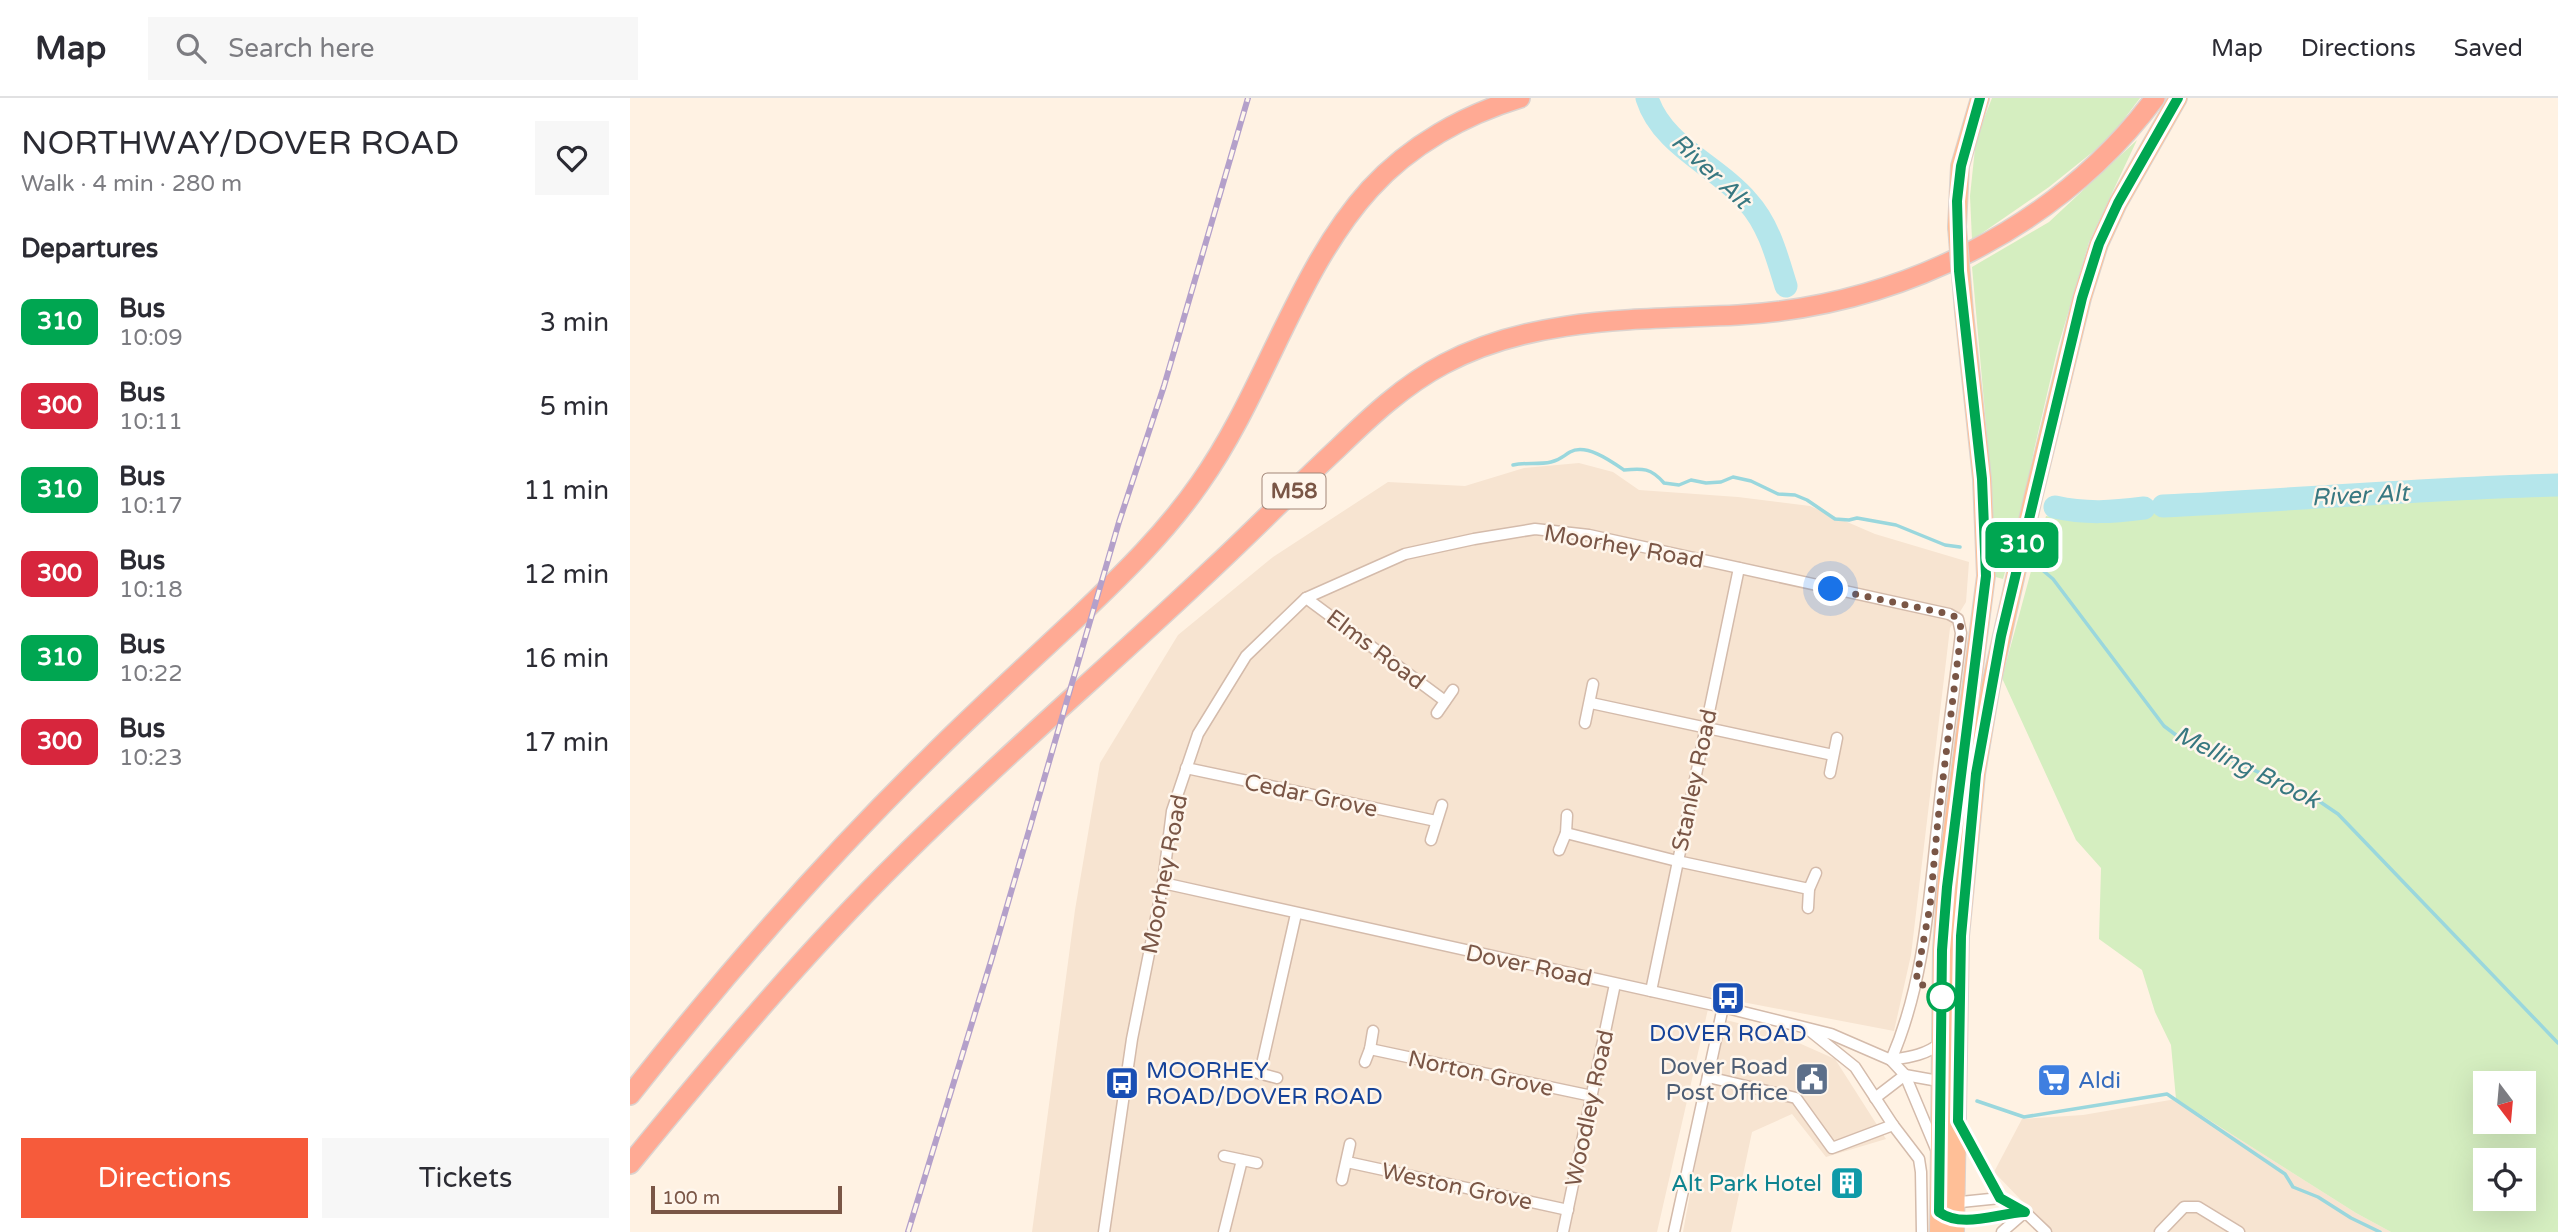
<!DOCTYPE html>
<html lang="en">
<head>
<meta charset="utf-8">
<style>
  :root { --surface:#fff; --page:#f7f7f7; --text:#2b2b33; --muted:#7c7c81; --line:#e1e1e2; --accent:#f65b3b }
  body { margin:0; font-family:"Varela Round",sans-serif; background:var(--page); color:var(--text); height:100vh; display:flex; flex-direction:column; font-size:26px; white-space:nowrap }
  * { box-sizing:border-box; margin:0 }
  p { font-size:23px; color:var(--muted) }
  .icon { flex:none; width:38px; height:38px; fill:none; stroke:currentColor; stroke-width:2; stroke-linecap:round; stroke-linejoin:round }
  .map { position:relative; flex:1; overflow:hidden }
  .side { display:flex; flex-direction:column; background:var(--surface); width:630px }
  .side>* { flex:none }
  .badge { padding:0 14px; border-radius:10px; font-size:24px; line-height:46px }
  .needle { width:46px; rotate:164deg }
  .tools { position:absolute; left:1843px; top:973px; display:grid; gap:14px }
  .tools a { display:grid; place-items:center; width:63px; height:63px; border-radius:0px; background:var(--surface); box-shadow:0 7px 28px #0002; font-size:35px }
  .scale { position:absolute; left:21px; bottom:18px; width:191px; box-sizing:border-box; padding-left:7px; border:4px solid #7a5646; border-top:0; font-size:19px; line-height:24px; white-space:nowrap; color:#7a5646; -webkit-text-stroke:5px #fff6ec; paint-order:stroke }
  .you { position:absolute; width:35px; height:35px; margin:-18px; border:5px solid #fff; border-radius:50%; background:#1a73e8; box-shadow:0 0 0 10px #1a73e833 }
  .map>.badge { position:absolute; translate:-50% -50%; box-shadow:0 0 0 4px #fff }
  h2 { padding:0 21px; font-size:26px; line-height:63px }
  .round { display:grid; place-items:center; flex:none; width:74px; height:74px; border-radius:0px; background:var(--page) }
  .summary { display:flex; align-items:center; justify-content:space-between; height:119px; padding:0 21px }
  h1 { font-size:33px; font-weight:600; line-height:52px }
  .button { display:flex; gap:14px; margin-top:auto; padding:14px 21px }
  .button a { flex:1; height:80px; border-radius:0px; background:var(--accent); color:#fff; font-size:28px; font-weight:600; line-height:80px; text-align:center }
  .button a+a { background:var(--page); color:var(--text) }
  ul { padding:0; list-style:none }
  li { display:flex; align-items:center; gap:21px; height:84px; padding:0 21px }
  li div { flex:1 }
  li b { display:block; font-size:26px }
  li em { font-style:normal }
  li .badge { min-width:77px; font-weight:700; text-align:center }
  header { display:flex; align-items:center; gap:42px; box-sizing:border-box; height:98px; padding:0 35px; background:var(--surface); border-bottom:2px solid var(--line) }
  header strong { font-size:33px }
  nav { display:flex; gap:38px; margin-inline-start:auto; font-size:24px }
  .search { width:490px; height:63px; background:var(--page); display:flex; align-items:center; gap:18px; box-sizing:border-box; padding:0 24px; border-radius:0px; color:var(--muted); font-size:26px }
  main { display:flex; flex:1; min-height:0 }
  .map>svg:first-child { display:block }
  .residential { fill:#f7e4d1 }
  .green { fill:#d5eec0; fill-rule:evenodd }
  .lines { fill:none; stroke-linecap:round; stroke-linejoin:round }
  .stream { stroke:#9ad7dd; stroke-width:3.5 }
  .river { stroke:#b5e6eb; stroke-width:23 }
  .minor-casing { stroke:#d4bbab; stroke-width:13 }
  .trunk-casing { stroke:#dcd3cf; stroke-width:20 }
  .motorway-casing { stroke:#dcd3cf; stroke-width:22 }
  .minor { stroke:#fff; stroke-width:10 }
  .trunk { stroke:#ffbf97; stroke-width:18 }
  .motorway { stroke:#ffaa94; stroke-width:19 }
  .rail-casing { stroke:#b4a0ca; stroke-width:6 }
  .rail { stroke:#fff6ec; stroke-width:3.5; stroke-dasharray:10; stroke-linecap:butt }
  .trunk-bridge-casing { stroke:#dcd3cf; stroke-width:20; stroke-linecap:butt }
  .trunk-bridge { stroke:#ffbf97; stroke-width:18 }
  .line-casing { stroke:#fff; stroke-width:16 }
  .line { stroke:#00a651; stroke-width:10 }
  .walk { stroke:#7a5646; stroke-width:7; stroke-dasharray:0 12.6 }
  .stop-dot { fill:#fff; stroke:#00a651; stroke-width:3.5 }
  .labels { text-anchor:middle; stroke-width:5; stroke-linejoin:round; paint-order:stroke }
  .shield { fill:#fff6ec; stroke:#a28678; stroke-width:2 }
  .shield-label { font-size:21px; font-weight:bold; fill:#7a5646 }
  .street-label { font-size:23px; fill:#7a5646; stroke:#fff6ec }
  .transit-label { font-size:23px; fill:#164399; stroke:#fff6ec }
  .service-label { font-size:23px; fill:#4e5e75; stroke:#fff6ec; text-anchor:end }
  .shop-label { font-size:23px; fill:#366cbe; stroke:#fff6ec; text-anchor:start }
  .culture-label { font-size:23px; fill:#0d838f; stroke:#fff6ec; text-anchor:end }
  .water-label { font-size:24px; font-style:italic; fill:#387881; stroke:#fff6ec }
</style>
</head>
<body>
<header>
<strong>Map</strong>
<div class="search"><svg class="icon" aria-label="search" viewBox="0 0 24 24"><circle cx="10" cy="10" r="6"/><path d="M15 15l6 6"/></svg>Search here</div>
<nav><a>Map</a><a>Directions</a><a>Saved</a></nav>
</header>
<main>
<section class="side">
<div class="summary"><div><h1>NORTHWAY/DOVER ROAD</h1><p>Walk · 4 min · 280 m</p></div><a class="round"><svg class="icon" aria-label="heart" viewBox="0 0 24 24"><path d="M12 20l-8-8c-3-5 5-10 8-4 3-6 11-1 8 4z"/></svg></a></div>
<h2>Departures</h2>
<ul>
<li><span class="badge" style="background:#00a651;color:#fff">310</span><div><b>Bus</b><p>10:09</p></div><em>3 min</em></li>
<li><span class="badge" style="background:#d7263d;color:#fff">300</span><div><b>Bus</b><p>10:11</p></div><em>5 min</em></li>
<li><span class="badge" style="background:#00a651;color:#fff">310</span><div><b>Bus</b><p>10:17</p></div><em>11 min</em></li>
<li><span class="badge" style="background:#d7263d;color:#fff">300</span><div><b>Bus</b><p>10:18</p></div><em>12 min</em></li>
<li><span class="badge" style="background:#00a651;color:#fff">310</span><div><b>Bus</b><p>10:22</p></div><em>16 min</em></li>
<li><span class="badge" style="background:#d7263d;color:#fff">300</span><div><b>Bus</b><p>10:23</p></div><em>17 min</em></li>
</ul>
<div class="button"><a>Directions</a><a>Tickets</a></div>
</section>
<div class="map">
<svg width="1928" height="1134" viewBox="0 0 1928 1134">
  <rect width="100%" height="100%" fill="#fff2e3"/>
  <!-- residential -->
  <g class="residential">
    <path d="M 949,365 L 983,374 L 1009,392 L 1108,399 L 1180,408 L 1245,436 L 1339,464 L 1336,504 L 1320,530 L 1281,857 L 1264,933 L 1081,898 L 1027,1134 L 402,1134 L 445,812 L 470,665 L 548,537 L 643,459 L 758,384 L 835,388 L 894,370 Z"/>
    <path d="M 1092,921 L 1144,934 L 1205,961 L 1256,1041 L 1196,1059 L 1162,1016 L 1122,1034 L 1101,1134 L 1053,1134 Z"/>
    <path d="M 1546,1001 L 1726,1115 L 1761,1134 L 1422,1134 L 1364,1074 L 1392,1021 L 1453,1017 Z"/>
  </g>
  <!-- green -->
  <g class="green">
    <path d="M 1362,0 L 1510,0 L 1479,41 L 1419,89 L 1342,142 L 1340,98 L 1346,41 Z"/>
    <path d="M 1507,42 L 1459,144 L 1428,249 L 1404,352 L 1392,416 L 1373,481 L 1362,478 L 1360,371 L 1342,169 L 1419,124 Z"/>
    <path d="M 1928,394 L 1928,1134 L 1761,1134 L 1726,1115 L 1546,1001 L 1541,947 L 1525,914 L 1512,872 L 1469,841 L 1471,770 L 1446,742 L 1372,580 L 1416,418 L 1458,424 L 1548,412 L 1673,410 L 1843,396 ZM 1894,985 L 1894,1024 L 1855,1024 L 1855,985 ZM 1894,1062 L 1894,1101 L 1855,1101 L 1855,1062 Z"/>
  </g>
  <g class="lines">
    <!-- stream -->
    <g class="stream">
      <path d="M 883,367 C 896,364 908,367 921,364 C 930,362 932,359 940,354 C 956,345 981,363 994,372 C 1013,370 1021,370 1034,385 L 1049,387 L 1061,382 L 1076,385 L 1091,384 L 1103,379 L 1121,383 L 1148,396 L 1165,397 L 1177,402 L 1205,421 L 1219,422 L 1227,420 L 1266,427 L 1315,447 L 1330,449"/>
      <path d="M 1410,470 L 1423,481 L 1534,628 L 1546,637 L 1565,646 L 1680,697 L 1708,716 L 1928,945"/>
      <path d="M 1347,1003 L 1394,1019 L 1537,996 L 1655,1076 L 1663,1089 L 1688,1099 L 1721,1120 L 1750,1134"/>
    </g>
    <!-- river -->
    <g class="river">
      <path d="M 1017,0 C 1032,48 1088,68 1118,104 C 1139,127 1147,159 1156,188"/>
      <path d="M 1533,408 C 1665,402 1796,390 1928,387"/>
      <path d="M 1425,409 C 1456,416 1483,414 1514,410"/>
    </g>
    <!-- minor casing -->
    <g class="minor-casing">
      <g id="minor">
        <path d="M 676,500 L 815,603"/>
        <path d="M 961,605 L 1203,657"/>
        <path d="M 807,615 L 823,592"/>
        <path d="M 955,625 L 963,586"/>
        <path d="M 556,670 L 806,723"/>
        <path d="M 1200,675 L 1207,640"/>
        <path d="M 936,735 L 1047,763 L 1179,791"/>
        <path d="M 801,742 L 812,707"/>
        <path d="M 929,752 L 936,735 L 937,717"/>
        <path d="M 533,785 L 1093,909 L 1201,936 L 1261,962 L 1275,977 L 1306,1051"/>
        <path d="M 1178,810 L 1179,791 L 1186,775"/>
        <path d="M 1021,893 L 1109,470"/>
        <path d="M 740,951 L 962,998"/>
        <path d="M 1261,962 C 1281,959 1296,957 1312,944"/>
        <path d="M 735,964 L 740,951 L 743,933"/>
        <path d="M 613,971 L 647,980"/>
        <path d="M 630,975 L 666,816"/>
        <path d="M 1275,977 L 1314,984"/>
        <path d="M 1078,979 L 1166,1000 L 1202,1050 L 1263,1027 L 1225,969 L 1179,932"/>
        <path d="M 1245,1000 L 1275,977"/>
        <path d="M 1263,1027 L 1289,1061 L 1291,1074 L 1292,1134"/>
        <path d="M 1330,1027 L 1370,1100 L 1395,1114 L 1416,1134"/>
        <path d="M 594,1058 L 627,1065"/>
        <path d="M 717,1064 L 938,1112"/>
        <path d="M 712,1082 L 720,1046"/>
        <path d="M 1321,1105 L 1370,1100"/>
        <path d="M 1322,1121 C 1346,1125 1371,1115 1395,1114"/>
        <path d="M 474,1134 L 502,941 L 533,785 L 542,713 L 568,636 L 616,558 L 676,500 L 775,456 L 844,441 L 905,431 L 959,437 L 1319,516 L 1328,521 L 1331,535 C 1324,597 1314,659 1308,721 C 1299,803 1294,886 1261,962"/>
        <path d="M 594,1134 L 612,1062"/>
        <path d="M 933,1134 L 985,886"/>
        <path d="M 1044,1134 L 1093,909"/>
        <path d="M 1372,1134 L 1395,1114"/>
        <path d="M 1530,1134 L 1554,1109 L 1568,1109 L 1609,1134"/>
      </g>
    </g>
    <!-- trunk casing -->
    <g class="trunk-casing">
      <g id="trunk">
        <path d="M 1327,129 L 1330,68 L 1350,0"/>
        <path d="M 1309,1134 L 1312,852 L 1318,767 L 1356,478 L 1352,381 L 1334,214"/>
        <path d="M 1325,1134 L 1330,838 L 1346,676 L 1361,587 L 1403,400 L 1452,200 L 1469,146 L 1488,105 L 1548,0"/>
      </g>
    </g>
    <!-- motorway casing -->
    <g class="motorway-casing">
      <g id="motorway">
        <path d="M 0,997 C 93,879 191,766 298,661 C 348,611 400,564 451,516 C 494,475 536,434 570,385 C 634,295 667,171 740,91 C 780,47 834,17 890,0"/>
        <path d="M 0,1066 C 86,961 173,857 270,761 C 370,661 479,569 582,471 C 625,431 665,390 708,350 C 740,319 774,287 814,266 C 904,218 1009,222 1108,217 C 1268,208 1428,130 1525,0"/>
      </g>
    </g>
    <!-- minor -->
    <use href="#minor" class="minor"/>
    <!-- trunk -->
    <use href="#trunk" class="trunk"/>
    <!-- motorway -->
    <use href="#motorway" class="motorway"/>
    <!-- rail casing -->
    <g class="rail-casing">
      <path id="rail" d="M 278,1134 L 361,863 L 489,424 L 534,288 L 618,0"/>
    </g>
    <!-- rail -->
    <use href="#rail" class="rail"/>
    <!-- trunk-bridge casing -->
    <g class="trunk-bridge-casing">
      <path id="trunk-bridge" d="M 1327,129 L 1334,214"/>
    </g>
    <!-- trunk-bridge -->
    <use href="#trunk-bridge" class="trunk-bridge"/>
  </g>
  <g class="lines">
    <!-- line casing -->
    <g class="line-casing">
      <path id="line" d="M 1350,0 L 1331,68 L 1327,103 L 1329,173 L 1352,381 L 1356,478 L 1317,789 L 1312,852 L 1309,1114 C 1332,1131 1368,1115 1395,1114 L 1370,1100 L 1328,1023 L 1331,838 L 1346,676 L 1371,538 L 1452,200 L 1469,146 L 1488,105 L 1548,0"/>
    </g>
    <!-- line -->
    <use href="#line" class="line"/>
    <!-- walk -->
    <path class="walk" d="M 1201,491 L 1319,516 C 1329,519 1331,526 1331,535 L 1308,721 L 1300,808 L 1286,883 L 1312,899"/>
  </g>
  <!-- icons -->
  <defs>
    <g id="bus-square" transform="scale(1.75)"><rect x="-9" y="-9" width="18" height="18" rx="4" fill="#1a4fb4" stroke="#fff6ec"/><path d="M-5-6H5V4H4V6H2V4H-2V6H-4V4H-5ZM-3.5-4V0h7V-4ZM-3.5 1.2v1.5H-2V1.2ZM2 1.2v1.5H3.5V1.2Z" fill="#fff"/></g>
    <g id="civic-square" transform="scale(1.75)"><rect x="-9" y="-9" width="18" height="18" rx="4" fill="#5c6f8a" stroke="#fff6ec"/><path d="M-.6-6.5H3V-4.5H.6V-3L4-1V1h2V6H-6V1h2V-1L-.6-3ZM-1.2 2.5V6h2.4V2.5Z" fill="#fff"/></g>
    <g id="supermarket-square" transform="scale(1.75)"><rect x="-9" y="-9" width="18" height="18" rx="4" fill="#3f7fe0" stroke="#fff6ec"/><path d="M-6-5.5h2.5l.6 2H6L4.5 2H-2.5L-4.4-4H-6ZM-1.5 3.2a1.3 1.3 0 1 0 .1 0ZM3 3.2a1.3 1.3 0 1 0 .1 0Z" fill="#fff"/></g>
    <g id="building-square" transform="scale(1.75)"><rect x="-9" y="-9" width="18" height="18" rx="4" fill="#0f9aa8" stroke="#fff6ec"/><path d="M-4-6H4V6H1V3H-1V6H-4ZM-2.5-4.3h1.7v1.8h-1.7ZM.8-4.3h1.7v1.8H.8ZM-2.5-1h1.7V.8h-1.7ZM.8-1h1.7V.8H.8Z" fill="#fff"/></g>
  </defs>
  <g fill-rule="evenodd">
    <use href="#bus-square" x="1098" y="900"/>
    <use href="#civic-square" x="1182" y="981"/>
    <use href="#supermarket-square" x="1424" y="982"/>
    <use href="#bus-square" x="492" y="985"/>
    <use href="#building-square" x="1217" y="1085"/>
  </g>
  <!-- markers -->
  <circle class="stop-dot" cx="1312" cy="899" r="14"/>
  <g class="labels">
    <!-- shield labels -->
    <rect class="shield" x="632.5" y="375.5" width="63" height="35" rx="5"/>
    <g class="shield-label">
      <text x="664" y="400">M58</text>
    </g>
    <!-- street labels -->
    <g class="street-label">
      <text transform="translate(994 448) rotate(10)" y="8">Moorhey Road</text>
      <text transform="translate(746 551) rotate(37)" y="8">Elms Road</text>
      <text transform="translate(1064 682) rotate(-78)" y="8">Stanley Road</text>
      <text transform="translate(681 697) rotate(12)" y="8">Cedar Grove</text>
      <text transform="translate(534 776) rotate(-79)" y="8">Moorhey Road</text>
      <text transform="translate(899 867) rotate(12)" y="8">Dover Road</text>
      <text transform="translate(851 975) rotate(12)" y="8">Norton Grove</text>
      <text transform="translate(959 1010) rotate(-78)" y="8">Woodley Road</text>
      <text transform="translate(827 1088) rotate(12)" y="8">Weston Grove</text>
    </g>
    <!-- transit labels -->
    <g class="transit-label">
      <text x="1098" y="943">DOVER ROAD</text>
      <text x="516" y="980" text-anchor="start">MOORHEY<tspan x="516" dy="26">ROAD/DOVER ROAD</tspan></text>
    </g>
    <!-- service labels -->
    <g class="service-label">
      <text x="1158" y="976">Dover Road<tspan x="1158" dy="26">Post Office</tspan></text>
    </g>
    <!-- shop labels -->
    <g class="shop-label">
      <text x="1448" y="990">Aldi</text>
    </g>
    <!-- culture labels -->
    <g class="culture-label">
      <text x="1192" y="1093">Alt Park Hotel</text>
    </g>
    <!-- water labels -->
    <g class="water-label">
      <text transform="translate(1081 73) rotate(43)" y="8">River Alt</text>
      <text transform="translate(1730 397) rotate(-3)" y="8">River Alt</text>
      <text transform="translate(1617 669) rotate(26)" y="8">Melling Brook</text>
    </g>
  </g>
</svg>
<div class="tools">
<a><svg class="needle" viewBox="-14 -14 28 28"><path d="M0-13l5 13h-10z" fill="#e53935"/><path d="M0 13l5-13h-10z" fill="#7c7c81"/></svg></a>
<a><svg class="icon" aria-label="locate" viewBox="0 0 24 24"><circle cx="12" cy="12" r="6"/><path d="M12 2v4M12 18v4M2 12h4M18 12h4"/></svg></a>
</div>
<div class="scale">100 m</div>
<div class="you" style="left:1201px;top:491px"></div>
<b class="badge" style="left:1392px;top:447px;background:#00a651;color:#fff">310</b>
</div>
</main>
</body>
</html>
